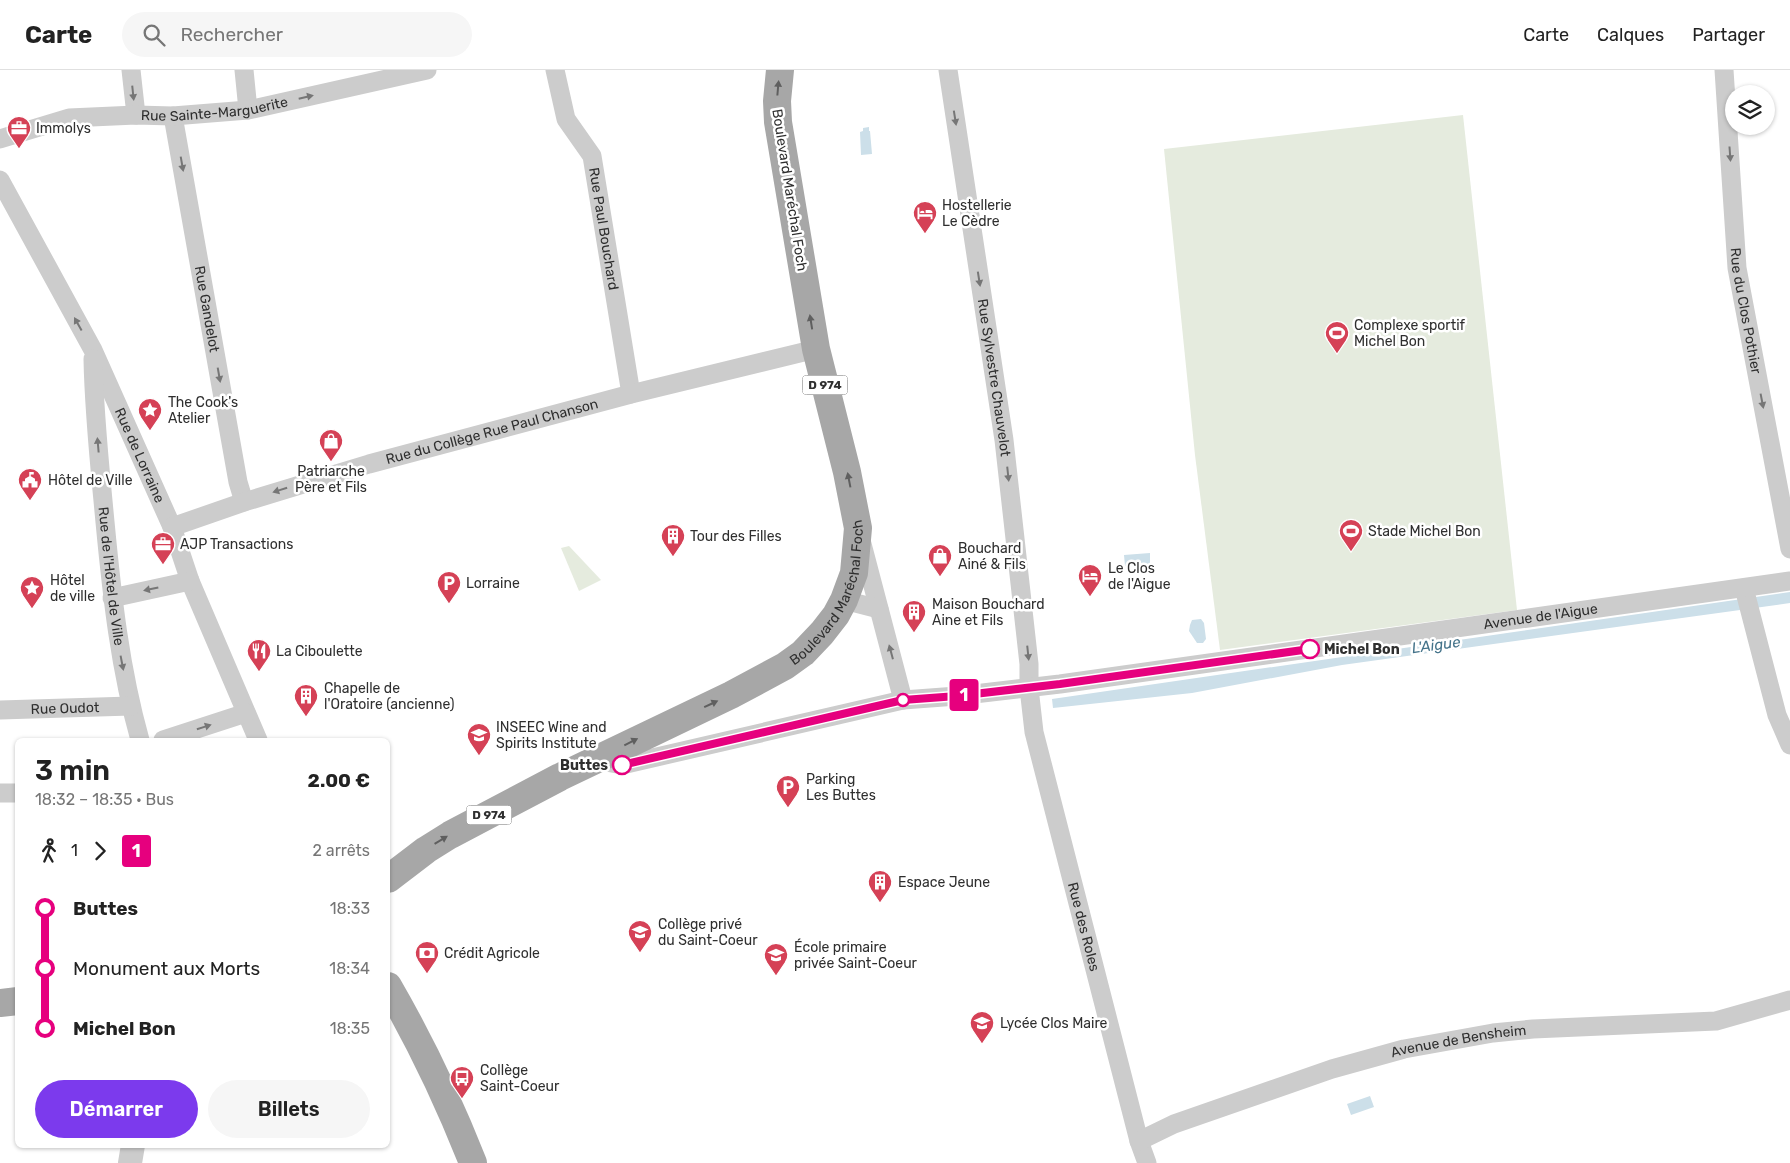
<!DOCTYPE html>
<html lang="fr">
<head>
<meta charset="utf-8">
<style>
  :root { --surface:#fff; --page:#f6f6f6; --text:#222; --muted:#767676; --line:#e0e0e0; --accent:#7c3aed }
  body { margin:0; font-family:Rubik,sans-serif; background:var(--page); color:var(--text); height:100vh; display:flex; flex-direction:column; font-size:19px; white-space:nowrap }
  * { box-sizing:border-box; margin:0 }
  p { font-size:16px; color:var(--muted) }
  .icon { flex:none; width:28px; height:28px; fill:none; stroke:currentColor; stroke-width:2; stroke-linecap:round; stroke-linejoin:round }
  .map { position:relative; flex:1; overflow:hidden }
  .details { position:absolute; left:15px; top:668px; width:375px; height:410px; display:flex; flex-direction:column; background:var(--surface); border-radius:8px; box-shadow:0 1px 4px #0004 }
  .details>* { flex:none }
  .badge { padding:0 10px; border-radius:4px; font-size:18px; line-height:32px }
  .fabs { position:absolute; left:1725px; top:15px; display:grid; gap:10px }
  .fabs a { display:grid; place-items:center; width:50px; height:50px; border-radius:50%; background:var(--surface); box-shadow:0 1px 4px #0004; font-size:25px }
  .map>.badge { position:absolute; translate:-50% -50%; box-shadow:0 0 0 2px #fff }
  .legs { display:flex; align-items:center; gap:8px; height:55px; padding:0 20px; font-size:16px }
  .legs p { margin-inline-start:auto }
  .summary { display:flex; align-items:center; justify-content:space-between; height:85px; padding:0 20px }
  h1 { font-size:28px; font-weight:600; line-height:38px }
  .action { display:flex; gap:10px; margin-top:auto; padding:10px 20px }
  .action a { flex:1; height:58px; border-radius:30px; background:var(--accent); color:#fff; font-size:20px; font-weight:600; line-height:58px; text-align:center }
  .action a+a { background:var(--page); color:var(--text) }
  ul { padding:0 20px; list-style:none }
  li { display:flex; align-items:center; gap:18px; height:60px; font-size:19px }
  li i { display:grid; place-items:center; width:8px; height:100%; margin:0 6px; background:currentColor }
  li i::after { content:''; width:12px; height:12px; margin:-6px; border:4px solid; border-radius:50%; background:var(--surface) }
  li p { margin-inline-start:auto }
  li:first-child i { background:linear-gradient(#0000 50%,currentColor 0) }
  li:last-child i { background:linear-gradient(currentColor 50%,#0000 0) }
  header { display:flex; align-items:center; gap:30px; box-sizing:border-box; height:70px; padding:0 25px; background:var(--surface); border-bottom:1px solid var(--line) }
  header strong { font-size:24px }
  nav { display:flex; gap:28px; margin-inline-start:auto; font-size:18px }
  .search { width:350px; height:45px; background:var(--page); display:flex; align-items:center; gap:12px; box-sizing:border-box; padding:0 18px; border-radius:28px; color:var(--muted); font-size:19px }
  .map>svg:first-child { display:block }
  .green { fill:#e5ebde }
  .water { fill:#ccdfe9 }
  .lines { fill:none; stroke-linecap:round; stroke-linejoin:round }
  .minor { stroke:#ccc; stroke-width:19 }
  .tertiary { stroke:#ccc; stroke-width:24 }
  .primary { stroke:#a7a7a7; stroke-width:28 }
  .oneway { fill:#5f5f5f }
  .oneway2 { fill:#767676 }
  .line-1-casing { stroke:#fff; stroke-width:11 }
  .line-1 { stroke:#e6007e; stroke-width:8 }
  .stop-1-dot { fill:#fff; stroke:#e6007e; stroke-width:2.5 }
  .labels { text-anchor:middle; stroke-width:5; stroke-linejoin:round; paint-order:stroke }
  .shield { fill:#fff; stroke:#6d6d6d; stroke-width:1 }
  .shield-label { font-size:12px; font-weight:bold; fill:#2f2f2f }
  .street-label { font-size:14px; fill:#2f2f2f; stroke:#fff }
  .poi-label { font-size:14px; fill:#2f2f2f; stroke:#fff; text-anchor:start }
  .stop-label { font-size:14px; font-weight:bold; fill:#2f2f2f; stroke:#fff; text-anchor:start }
  .water-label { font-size:15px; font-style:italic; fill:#44738a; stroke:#fff }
</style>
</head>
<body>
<header>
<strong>Carte</strong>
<div class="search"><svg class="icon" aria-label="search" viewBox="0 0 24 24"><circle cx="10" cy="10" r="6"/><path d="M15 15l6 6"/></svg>Rechercher</div>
<nav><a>Carte</a><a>Calques</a><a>Partager</a></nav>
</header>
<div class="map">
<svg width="1790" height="1093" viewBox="0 0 1790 1093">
  <rect width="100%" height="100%" fill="#fff"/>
  <!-- green -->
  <g class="green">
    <path d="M 1463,45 L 1517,540 L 1220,580 L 1195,385 L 1164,79 Z"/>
    <path d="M 569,476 L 601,510 L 579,521 L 561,478 Z"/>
  </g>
  <!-- water -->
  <g class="water">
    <path d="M 869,57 L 869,61 L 870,61 L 872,84 L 861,85 L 860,62 L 863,61 L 863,58 Z"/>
    <path d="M 1150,483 L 1150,494 L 1125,496 L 1124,485 Z"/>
    <path d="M 1790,522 L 1790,533 L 1342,595 L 1192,623 L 1053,638 L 1052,629 Z"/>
    <path d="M 1201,549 L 1204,553 L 1206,569 L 1203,573 L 1197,573 L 1189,561 L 1190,555 L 1192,550 Z"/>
    <path d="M 1370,1026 L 1374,1037 L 1351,1045 L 1347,1034 Z"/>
  </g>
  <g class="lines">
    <!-- minor -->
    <g class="minor">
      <path d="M 131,0 L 136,45"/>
      <path d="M 244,0 L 248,40"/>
      <path id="s1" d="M 555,0 L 566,49 L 592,86 L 631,324"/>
      <path id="s2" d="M 948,0 L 1004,370 L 1029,594 L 1029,618 L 1034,662 L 1139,1071 L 1147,1093"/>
      <path id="s3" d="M 1724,0 L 1737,198 L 1790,479"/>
      <path id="s4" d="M 173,46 L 238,412 L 244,432"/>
      <path id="s5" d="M 0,69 L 69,48 L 136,45 L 173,46 L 248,40 L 427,0"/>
      <path id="s6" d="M 0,110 L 93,280 L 172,457 L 190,511 L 258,670"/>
      <path id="s7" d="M 93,289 C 94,344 100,398 105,452 C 112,526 120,599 140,670"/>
      <path id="s8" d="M 172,457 L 244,432 L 369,394 L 631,324 L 816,279"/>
      <path d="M 862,474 L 903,630"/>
      <path d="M 1744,518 L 1777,645 L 1790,675"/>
      <path d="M 112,528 L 190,511"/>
      <path d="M 844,530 L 879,539"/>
      <path id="s9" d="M 0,640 L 131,636"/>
      <path d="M 163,670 L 246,643"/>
      <path id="s10" d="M 596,690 L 622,695 L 903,630 L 957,626 L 1060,614 L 1790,511"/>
      <path d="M 0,723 L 18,723"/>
      <path id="s11" d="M 1139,1071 L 1174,1054 L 1332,999 L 1404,979 L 1493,963 L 1533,959 L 1716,951 L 1790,930"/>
    </g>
    <!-- tertiary -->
    <path class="tertiary" d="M 130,1093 L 133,1075"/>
    <!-- primary -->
    <g class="primary">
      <path id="s12" d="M 388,809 L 426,780 L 450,765 L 560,707 L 731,625 L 785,596 L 803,583 L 822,563 L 836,545 L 844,530 L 854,503 L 858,458 L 847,402 L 816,279 L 778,52 L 777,31 L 780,0"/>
      <path d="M 388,916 C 421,973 449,1032 473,1093"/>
      <path d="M 0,933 L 18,931"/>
    </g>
  </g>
  <!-- one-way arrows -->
  <defs><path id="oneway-solid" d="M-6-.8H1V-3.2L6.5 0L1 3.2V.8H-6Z" transform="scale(1.25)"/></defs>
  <g class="oneway">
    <use href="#oneway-solid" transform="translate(778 18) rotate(-85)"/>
    <use href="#oneway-solid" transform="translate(811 252) rotate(-99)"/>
    <use href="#oneway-solid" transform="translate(849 410) rotate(-101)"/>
    <use href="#oneway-solid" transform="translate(711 634) rotate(-25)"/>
    <use href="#oneway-solid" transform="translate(631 672) rotate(-27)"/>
    <use href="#oneway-solid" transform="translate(441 770) rotate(-31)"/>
  </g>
  <g class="oneway2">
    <use href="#oneway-solid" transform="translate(133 23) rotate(84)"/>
    <use href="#oneway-solid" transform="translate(306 27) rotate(-13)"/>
    <use href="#oneway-solid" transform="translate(955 48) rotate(81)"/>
    <use href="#oneway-solid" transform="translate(1730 84) rotate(86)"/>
    <use href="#oneway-solid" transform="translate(182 94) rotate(80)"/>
    <use href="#oneway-solid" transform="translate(979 209) rotate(81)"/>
    <use href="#oneway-solid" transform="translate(78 254) rotate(-119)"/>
    <use href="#oneway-solid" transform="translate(219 305) rotate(80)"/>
    <use href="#oneway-solid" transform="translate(1762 331) rotate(79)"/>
    <use href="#oneway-solid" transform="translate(98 375) rotate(-95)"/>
    <use href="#oneway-solid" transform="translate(1008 404) rotate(84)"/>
    <use href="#oneway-solid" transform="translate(280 420) rotate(162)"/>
    <use href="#oneway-solid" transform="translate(151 519) rotate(168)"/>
    <use href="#oneway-solid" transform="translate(891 582) rotate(-105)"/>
    <use href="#oneway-solid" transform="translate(1028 583) rotate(84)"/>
    <use href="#oneway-solid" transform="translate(122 593) rotate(79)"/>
    <use href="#oneway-solid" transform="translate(204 657) rotate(-18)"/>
  </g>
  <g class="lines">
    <!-- line-1 casing -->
    <g class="line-1-casing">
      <path id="line-1" d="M 622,695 L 903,630 L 957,626 L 1060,614 L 1310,579"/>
    </g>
    <!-- line-1 -->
    <use href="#line-1" class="line-1"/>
  </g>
  <!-- icons -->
  <defs>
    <g id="office-pin" transform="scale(1.25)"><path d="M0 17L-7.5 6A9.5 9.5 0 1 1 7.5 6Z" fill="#d54156" stroke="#fff"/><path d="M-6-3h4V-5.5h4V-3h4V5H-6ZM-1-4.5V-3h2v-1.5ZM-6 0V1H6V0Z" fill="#fff"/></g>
    <g id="hotel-pin" transform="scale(1.25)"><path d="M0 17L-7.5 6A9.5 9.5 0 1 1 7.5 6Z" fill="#d54156" stroke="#fff"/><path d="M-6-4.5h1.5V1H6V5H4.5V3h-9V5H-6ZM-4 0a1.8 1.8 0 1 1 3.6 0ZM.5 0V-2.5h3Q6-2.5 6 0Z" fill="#fff"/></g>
    <g id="stadium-pin" transform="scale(1.25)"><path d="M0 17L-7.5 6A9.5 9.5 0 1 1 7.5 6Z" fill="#d54156" stroke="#fff"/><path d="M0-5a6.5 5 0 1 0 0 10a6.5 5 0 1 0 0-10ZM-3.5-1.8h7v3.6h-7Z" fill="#fff"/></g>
    <g id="sight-pin" transform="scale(1.25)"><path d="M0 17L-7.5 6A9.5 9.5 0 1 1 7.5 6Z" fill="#d54156" stroke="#fff"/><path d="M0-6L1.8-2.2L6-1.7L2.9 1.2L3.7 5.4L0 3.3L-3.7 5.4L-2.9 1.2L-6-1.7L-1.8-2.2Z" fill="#fff"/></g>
    <g id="shop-pin" transform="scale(1.25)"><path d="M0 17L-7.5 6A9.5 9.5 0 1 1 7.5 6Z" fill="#d54156" stroke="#fff"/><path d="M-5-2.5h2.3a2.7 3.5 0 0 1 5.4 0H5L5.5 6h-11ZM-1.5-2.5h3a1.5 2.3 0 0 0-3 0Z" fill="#fff"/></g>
    <g id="civic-pin" transform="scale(1.25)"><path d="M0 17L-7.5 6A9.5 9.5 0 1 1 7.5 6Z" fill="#d54156" stroke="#fff"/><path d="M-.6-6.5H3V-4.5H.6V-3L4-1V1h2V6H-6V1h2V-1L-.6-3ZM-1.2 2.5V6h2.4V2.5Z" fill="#fff"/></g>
    <g id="building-pin" transform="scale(1.25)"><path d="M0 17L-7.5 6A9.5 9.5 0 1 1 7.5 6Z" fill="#d54156" stroke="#fff"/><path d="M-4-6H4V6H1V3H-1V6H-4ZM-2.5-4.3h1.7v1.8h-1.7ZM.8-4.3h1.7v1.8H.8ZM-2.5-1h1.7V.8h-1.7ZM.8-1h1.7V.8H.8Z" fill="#fff"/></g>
    <g id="parking-pin" transform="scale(1.25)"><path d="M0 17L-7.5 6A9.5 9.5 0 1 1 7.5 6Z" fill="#d54156" stroke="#fff"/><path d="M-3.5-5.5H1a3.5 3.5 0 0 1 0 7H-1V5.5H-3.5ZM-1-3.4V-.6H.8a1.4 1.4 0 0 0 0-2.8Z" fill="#fff"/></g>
    <g id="restaurant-pin" transform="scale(1.25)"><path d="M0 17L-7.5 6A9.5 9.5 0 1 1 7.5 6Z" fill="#d54156" stroke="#fff"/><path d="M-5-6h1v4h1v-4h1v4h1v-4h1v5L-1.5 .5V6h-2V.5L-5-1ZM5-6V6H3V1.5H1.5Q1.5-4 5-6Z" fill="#fff"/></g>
    <g id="university-pin" transform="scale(1.25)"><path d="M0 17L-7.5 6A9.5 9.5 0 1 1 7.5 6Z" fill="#d54156" stroke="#fff"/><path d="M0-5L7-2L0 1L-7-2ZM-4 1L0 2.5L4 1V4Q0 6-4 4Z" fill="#fff"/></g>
    <g id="school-pin" transform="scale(1.25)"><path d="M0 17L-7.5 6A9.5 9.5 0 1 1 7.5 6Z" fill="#d54156" stroke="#fff"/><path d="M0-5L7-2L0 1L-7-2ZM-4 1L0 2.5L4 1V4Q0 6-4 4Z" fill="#fff"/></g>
    <g id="bank-pin" transform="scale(1.25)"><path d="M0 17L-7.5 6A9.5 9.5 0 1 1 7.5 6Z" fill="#d54156" stroke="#fff"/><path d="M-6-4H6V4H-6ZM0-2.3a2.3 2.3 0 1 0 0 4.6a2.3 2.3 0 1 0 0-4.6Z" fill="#fff"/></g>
    <g id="bus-pin" transform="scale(1.25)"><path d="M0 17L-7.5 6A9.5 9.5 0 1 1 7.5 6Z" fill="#d54156" stroke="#fff"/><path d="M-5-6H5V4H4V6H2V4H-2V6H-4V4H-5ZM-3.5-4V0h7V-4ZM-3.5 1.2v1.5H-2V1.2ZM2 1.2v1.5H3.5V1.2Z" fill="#fff"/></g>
  </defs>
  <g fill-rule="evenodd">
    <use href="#office-pin" x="19" y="58"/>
    <use href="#hotel-pin" x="925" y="143"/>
    <use href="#stadium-pin" x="1337" y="263"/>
    <use href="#sight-pin" x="150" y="340"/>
    <use href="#shop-pin" x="331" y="371"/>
    <use href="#civic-pin" x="30" y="410"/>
    <use href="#stadium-pin" x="1351" y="461"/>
    <use href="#building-pin" x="673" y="466"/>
    <use href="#office-pin" x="163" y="474"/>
    <use href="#shop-pin" x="940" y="486"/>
    <use href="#hotel-pin" x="1090" y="506"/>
    <use href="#parking-pin" x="449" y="513"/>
    <use href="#sight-pin" x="32" y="518"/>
    <use href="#building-pin" x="914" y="542"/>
    <use href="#restaurant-pin" x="259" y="581"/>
    <use href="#building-pin" x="306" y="626"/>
    <use href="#university-pin" x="479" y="665"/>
    <use href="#parking-pin" x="788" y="717"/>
    <use href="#building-pin" x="880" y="812"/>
    <use href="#school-pin" x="640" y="862"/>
    <use href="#bank-pin" x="427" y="883"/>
    <use href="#school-pin" x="776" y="885"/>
    <use href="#school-pin" x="982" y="953"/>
    <use href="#bus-pin" x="462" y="1008"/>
  </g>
  <!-- markers -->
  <g class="stop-1-dot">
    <circle cx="1310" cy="579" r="9"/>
    <circle cx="903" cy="630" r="6"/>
    <circle cx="622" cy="695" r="9"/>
  </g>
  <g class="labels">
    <!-- shield labels -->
    <g class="shield">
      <rect x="802.5" y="305.5" width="45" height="19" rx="4"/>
      <rect x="466.5" y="735.5" width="45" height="19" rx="4"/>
    </g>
    <g class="shield-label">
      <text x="825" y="319">D 974</text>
      <text x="489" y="749">D 974</text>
    </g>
    <!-- street labels -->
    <g class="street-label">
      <text dy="5" stroke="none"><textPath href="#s5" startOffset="218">Rue Sainte-Marguerite</textPath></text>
      <text transform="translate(790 120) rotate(81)" y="5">Boulevard Maréchal Foch</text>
      <text dy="5" stroke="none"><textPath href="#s1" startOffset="169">Rue Paul Bouchard</textPath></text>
      <text dy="5" stroke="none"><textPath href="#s4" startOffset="196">Rue Gandelot</textPath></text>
      <text dy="5" stroke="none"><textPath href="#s3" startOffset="242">Rue du Clos Pothier</textPath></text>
      <text dy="5" stroke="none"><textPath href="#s2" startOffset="311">Rue Sylvestre Chauvelot</textPath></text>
      <text dy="5" stroke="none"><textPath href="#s8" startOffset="334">Rue du Collège Rue Paul Chanson</textPath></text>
      <text dy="5" stroke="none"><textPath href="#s6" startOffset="309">Rue de Lorraine</textPath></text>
      <text dy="5" stroke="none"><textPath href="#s7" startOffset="218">Rue de l'Hôtel de Ville</textPath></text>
      <text dy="5" stroke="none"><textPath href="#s12" startOffset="541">Boulevard Maréchal Foch</textPath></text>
      <text dy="5" stroke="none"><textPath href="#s10" startOffset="958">Avenue de l'Aigue</textPath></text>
      <text dy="5" stroke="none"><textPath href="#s9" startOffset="65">Rue Oudot</textPath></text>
      <text dy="5" stroke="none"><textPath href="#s2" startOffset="869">Rue des Roles</textPath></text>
      <text dy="5" stroke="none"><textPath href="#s11" startOffset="336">Avenue de Bensheim</textPath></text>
    </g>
    <!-- poi labels -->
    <g class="poi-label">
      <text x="36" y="63">Immolys</text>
      <text x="942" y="140">Hostellerie<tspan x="942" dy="16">Le Cèdre</tspan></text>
      <text x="1354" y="260">Complexe sportif<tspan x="1354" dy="16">Michel Bon</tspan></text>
      <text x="168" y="337">The Cook's<tspan x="168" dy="16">Atelier</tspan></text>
      <text x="331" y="406" text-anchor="middle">Patriarche<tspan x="331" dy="16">Père et Fils</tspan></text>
      <text x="48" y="415">Hôtel de Ville</text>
      <text x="1368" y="466">Stade Michel Bon</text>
      <text x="690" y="471">Tour des Filles</text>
      <text x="180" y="479">AJP Transactions</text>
      <text x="958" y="483">Bouchard<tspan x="958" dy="16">Ainé &amp; Fils</tspan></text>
      <text x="1108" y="503">Le Clos<tspan x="1108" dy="16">de l'Aigue</tspan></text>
      <text x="50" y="515">Hôtel<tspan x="50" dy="16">de ville</tspan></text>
      <text x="466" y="518">Lorraine</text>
      <text x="932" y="539">Maison Bouchard<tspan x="932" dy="16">Aine et Fils</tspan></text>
      <text x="276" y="586">La Ciboulette</text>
      <text x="324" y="623">Chapelle de<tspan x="324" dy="16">l'Oratoire (ancienne)</tspan></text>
      <text x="496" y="662">INSEEC Wine and<tspan x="496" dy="16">Spirits Institute</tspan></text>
      <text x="806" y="714">Parking<tspan x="806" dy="16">Les Buttes</tspan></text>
      <text x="898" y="817">Espace Jeune</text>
      <text x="658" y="859">Collège privé<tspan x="658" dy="16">du Saint-Coeur</tspan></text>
      <text x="794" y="882">École primaire<tspan x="794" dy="16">privée Saint-Coeur</tspan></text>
      <text x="444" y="888">Crédit Agricole</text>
      <text x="1000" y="958">Lycée Clos Maire</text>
      <text x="480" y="1005">Collège<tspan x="480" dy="16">Saint-Coeur</tspan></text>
    </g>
    <!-- stop labels -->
    <g class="stop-label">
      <text x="1324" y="584">Michel Bon</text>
      <text x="608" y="700" text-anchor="end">Buttes</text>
    </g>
    <!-- water labels -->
    <g class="water-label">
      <text transform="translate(1436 575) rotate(-8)" y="5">L'Aigue</text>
    </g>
  </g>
</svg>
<div class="fabs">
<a><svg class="icon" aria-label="layers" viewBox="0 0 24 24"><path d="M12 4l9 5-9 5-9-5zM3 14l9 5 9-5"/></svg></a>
</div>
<b class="badge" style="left:964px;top:625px;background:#e6007e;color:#fff">1</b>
<section class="details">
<div class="summary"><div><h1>3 min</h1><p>18:32 – 18:35 · Bus</p></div><b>2.00 €</b></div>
<div class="legs"><svg class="icon" aria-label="walk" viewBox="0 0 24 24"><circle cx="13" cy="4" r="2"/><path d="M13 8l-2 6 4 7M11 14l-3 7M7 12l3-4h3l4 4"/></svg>1<svg class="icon" aria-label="forward" viewBox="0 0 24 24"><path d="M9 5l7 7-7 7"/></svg><b class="badge" style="background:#e6007e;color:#fff">1</b><p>2 arrêts</p></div>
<ul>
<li><i style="color:#e6007e"></i><b>Buttes</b><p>18:33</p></li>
<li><i style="color:#e6007e"></i><span>Monument aux Morts</span><p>18:34</p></li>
<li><i style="color:#e6007e"></i><b>Michel Bon</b><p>18:35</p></li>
</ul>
<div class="action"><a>Démarrer</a><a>Billets</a></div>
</section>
</div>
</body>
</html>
